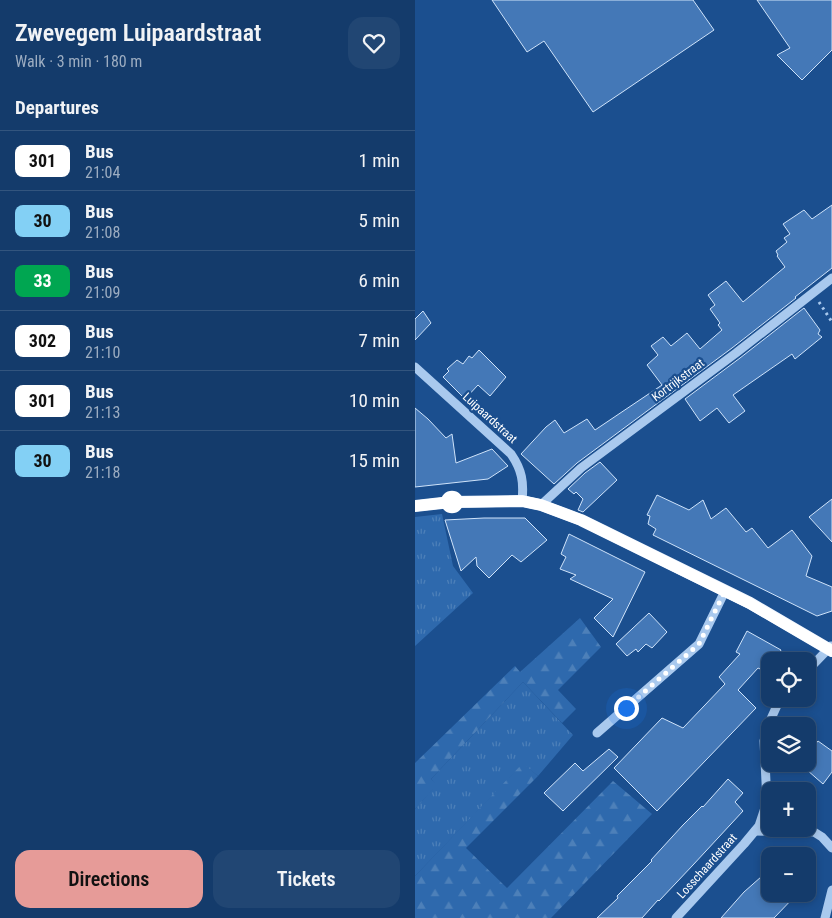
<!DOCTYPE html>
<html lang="en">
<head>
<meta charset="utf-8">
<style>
  :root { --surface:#143b6b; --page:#214673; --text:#f1f3f6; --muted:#9dadc1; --line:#33557e; --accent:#e69b98 }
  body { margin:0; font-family:"Roboto Condensed",sans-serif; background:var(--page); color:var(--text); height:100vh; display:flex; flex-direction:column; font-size:19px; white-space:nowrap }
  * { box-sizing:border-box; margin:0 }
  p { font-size:16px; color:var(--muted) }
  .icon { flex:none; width:28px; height:28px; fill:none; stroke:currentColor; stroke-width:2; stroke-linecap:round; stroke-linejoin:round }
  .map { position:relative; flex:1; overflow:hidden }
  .panel { display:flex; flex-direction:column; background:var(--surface); width:415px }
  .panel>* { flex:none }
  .badge { padding:0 10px; border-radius:8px; font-size:18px; line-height:32px }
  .tools { position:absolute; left:346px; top:652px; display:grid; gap:10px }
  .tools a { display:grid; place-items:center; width:55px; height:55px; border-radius:10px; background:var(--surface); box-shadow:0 2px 8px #0003,0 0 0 1px var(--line); font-size:25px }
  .you { position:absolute; width:25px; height:25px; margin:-12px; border:4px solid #fff; border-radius:50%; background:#1a73e8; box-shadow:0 0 0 8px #1a73e833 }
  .map>.badge { position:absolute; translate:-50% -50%; box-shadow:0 0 0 2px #fff }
  h2 { padding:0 15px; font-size:19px; line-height:45px }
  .round { display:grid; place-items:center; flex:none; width:52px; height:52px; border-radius:15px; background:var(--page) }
  .head { display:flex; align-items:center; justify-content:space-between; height:85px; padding:0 15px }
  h1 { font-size:24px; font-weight:600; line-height:38px }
  .cta { display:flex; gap:10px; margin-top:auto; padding:10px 15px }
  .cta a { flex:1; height:58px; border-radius:15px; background:var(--accent); color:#111; font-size:20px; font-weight:600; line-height:58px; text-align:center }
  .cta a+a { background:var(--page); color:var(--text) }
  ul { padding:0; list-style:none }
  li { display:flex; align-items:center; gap:15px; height:60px; padding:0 15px; border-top:1px solid var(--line) }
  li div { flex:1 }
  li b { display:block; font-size:19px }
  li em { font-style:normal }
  li .badge { min-width:55px; font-weight:700; text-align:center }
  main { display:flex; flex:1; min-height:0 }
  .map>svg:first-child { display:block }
  .grass { fill:url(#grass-tufts) }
  .forest { fill:url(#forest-firs) }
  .building { fill:#4478b7; stroke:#cfe3fa }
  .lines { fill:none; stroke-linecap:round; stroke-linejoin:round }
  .path { stroke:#a9c9ee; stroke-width:3; stroke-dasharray:2.5 4; stroke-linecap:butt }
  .minor { stroke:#a9c9ee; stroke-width:9 }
  .major { stroke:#f0f6ff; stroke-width:12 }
  .line-casing { stroke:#fff; stroke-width:11 }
  .line { stroke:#fff; stroke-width:8 }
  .walk { stroke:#fff; stroke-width:5; stroke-dasharray:0 9 }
  .stop-dot { fill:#fff; stroke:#fff; stroke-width:2.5 }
  .labels { text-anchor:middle; stroke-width:4.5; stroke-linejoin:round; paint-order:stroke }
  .street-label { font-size:12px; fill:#fff; stroke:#1b4f8f }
</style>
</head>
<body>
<main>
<section class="panel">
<div class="head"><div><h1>Zwevegem Luipaardstraat</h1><p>Walk · 3 min · 180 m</p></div><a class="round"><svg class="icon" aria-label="heart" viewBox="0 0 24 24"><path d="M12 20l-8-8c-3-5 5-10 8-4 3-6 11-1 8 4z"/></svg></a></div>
<h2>Departures</h2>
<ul>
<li><span class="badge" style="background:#fff;color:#111">301</span><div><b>Bus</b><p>21:04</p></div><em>1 min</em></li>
<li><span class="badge" style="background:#83d0f5;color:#111">30</span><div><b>Bus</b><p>21:08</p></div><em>5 min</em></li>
<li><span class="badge" style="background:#00a651;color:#fff">33</span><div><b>Bus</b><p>21:09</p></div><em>6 min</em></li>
<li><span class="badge" style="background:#fff;color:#111">302</span><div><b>Bus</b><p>21:10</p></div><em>7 min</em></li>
<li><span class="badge" style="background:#fff;color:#111">301</span><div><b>Bus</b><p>21:13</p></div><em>10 min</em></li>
<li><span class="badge" style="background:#83d0f5;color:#111">30</span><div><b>Bus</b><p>21:18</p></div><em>15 min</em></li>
</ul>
<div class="cta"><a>Directions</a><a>Tickets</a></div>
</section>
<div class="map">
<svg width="417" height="918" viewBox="0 0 417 918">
  <defs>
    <pattern id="grass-tufts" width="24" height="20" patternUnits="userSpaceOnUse" patternTransform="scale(1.25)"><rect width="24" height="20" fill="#2e69ad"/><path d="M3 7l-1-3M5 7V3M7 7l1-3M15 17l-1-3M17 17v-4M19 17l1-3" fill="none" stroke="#4d80b9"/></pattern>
    <pattern id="forest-firs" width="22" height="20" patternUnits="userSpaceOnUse" patternTransform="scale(1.25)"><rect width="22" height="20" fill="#2e69ad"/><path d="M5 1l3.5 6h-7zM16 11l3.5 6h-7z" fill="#4d80b9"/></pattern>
  </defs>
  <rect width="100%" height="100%" fill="#1b4f8f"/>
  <!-- grass -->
  <g class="grass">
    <path d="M 27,514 L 38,566 L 58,593 L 0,646 L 0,517 Z"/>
    <path d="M 108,682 L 158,735 L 123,776 L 108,764 L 0,876 L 0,809 L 21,785 L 16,779 Z"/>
  </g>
  <!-- forest -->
  <g class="forest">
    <path d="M 165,618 L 186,647 L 143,690 L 161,709 L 147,723 L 108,682 L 16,779 L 22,785 L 0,809 L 0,763 L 100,666 L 105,672 Z"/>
    <path d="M 108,763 L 123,776 L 51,848 L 92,888 L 198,781 L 237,814 L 136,918 L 0,918 L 0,876 Z"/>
  </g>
  <!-- building -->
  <g class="building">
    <path d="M 77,0 L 278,0 L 299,30 L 178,112 L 129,41 L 112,52 Z"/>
    <path d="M 342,0 L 417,0 L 417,50 L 387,80 L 362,55 L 375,48 Z"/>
    <path d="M 417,205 L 417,268 L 380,297 L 381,298 L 317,348 L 162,463 L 139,484 L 106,454 L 131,427 L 140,420 L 149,433 L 172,419 L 180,430 L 247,385 L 232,365 L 243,355 L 236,346 L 248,337 L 256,346 L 272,333 L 285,349 L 307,330 L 303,325 L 305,323 L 295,309 L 300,305 L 293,295 L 311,281 L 328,302 L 370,267 L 362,256 L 363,255 L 361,251 L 372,242 L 369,238 L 375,234 L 368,224 L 389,210 L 397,219 Z"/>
    <path d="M 389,308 L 405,330 L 403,334 L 407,337 L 380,359 L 377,354 L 318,395 L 330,411 L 314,423 L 302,408 L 285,421 L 270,399 L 325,358 Z"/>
    <path d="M 8,311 L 16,323 L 0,340 L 0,319 Z"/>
    <path d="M 64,350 L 91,377 L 75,396 L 63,385 L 50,399 L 28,377 L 34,371 L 32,369 L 42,360 L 48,364 L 54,356 L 57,358 Z"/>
    <path d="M 0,408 L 13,419 L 31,438 L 37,434 L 41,463 L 77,449 L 93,466 L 73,479 L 0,487 Z"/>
    <path d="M 185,462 L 202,480 L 168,512 L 163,510 L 168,499 L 161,492 L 159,494 L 153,489 L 170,473 Z"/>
    <path d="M 242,495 L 274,510 L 288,500 L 296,519 L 311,508 L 331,532 L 337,528 L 353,548 L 377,530 L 397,556 L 391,576 L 417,587 L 417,611 L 402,616 L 238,535 L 241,529 L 233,524 L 235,516 L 232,515 Z"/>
    <path d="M 417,499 L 417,542 L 394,517 Z"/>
    <path d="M 69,518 L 110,518 L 132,540 L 106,562 L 97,555 L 74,578 L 62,566 L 61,557 L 46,571 L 30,520 Z"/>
    <path d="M 154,534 L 230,572 L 198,637 L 179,618 L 198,599 L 155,579 L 161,575 L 145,569 L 151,557 L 146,554 Z"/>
    <path d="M 234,613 L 252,632 L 237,648 L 231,644 L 223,652 L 221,649 L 212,656 L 201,644 Z"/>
    <path d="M 332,631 L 366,650 L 360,661 L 355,661 L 355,671 L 354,673 L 343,668 L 323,690 L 341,708 L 242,811 L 199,768 L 247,718 L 268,728 L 310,684 L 304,677 L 325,654 L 321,652 Z"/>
    <path d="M 403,741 L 417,751 L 417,772 L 408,784 L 392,770 L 392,754 Z"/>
    <path d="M 194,749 L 203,757 L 148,811 L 129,793 L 160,763 L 168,771 Z"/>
    <path d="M 313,779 L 328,793 L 320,802 L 328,811 L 278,865 L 244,901 L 243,900 L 227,918 L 182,918 L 203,898 L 202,896 L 237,861 L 236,860 L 268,825 L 287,806 L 288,807 Z"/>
    <path d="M 355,869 L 355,894 L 382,894 L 359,918 L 306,918 L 329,892 Z"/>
  </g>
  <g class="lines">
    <!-- path -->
    <path class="path" d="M 404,302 L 417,322"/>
    <!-- minor -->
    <g class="minor">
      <path d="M 0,367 L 96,454 C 107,470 109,482 107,501"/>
      <path d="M 126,505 L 166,468 L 321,353 L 417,278"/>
      <path d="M 392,671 L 416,646"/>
      <path d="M 182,733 L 284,644 L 310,591"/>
      <path d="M 340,831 L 399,832 L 407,837 L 417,848"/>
      <path d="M 261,918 L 329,844 L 344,826 L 352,802 L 349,741 L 354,723 L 365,699"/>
      <path d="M 410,918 L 417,890"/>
    </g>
    <!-- major -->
    <path class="major" d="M 0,506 L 36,502 L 107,501 L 126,505 L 166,520 L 335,603 L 417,651"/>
  </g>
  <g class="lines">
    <!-- line casing -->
    <g class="line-casing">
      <path id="line" d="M 0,506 L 36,502 L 54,502 L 107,501 L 126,505 L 166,520 L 334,603 L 417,651"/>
    </g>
    <!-- line -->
    <use href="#line" class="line"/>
    <!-- walk -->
    <path class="walk" d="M 37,502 L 107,501 L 126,505 L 166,520 L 310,591 L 284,644 L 211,708"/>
  </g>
  <!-- markers -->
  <circle class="stop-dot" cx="37" cy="502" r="10"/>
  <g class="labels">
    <!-- street labels -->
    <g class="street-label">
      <text transform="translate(263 380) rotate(-37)" y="4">Kortrijkstraat</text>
      <text transform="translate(75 418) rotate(42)" y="4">Luipaardstraat</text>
      <text transform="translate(292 866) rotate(-48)" y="4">Losschaardstraat</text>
    </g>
  </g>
</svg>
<div class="tools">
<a><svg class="icon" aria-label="locate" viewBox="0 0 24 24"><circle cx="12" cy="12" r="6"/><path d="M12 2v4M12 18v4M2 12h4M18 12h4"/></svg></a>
<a><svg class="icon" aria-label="layers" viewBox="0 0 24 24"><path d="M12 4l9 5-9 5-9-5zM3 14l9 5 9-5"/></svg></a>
<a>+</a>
<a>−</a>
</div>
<div class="you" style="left:211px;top:708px"></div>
</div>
</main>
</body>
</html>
